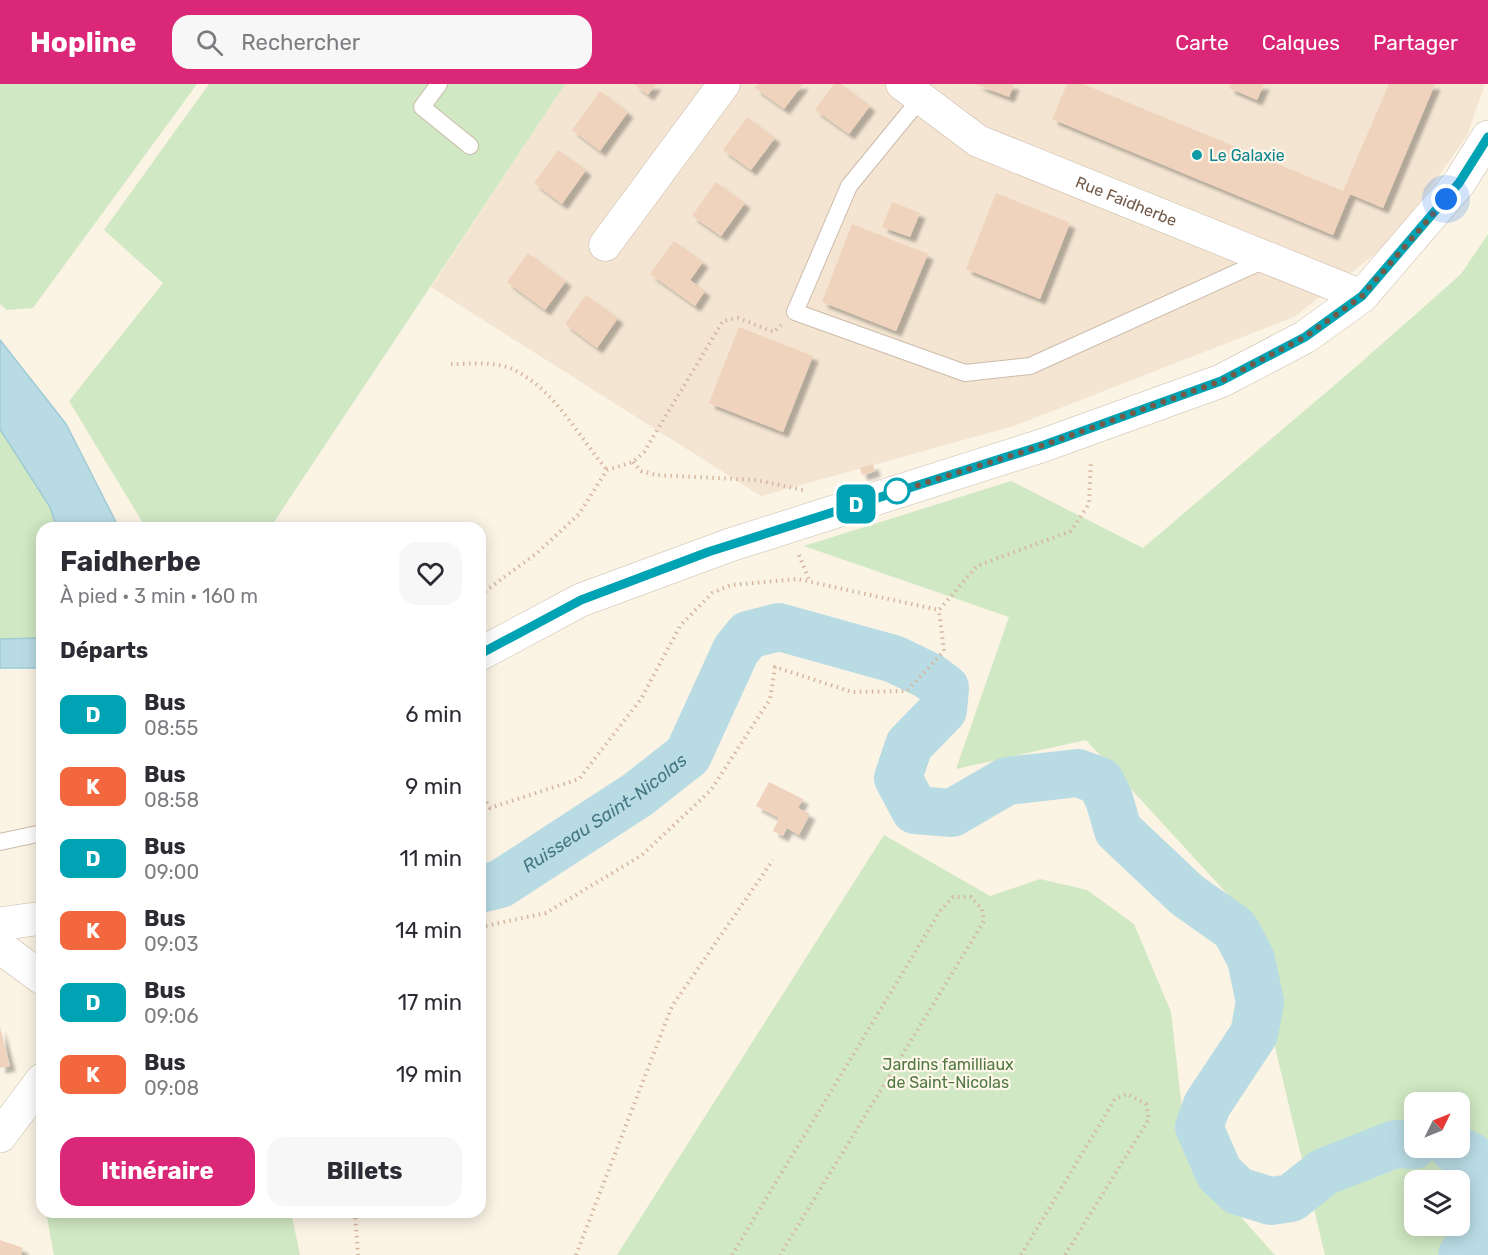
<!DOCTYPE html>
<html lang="fr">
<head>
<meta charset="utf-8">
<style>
  :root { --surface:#fff; --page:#f7f7f7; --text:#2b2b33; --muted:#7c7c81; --accent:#db2777 }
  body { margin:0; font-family:Rubik,sans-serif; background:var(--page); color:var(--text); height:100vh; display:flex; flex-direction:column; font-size:22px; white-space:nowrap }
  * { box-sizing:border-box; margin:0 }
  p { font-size:20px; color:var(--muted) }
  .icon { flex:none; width:33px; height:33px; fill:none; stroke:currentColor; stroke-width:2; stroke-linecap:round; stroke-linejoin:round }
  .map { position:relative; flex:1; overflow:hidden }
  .sheet { position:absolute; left:36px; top:438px; width:450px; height:696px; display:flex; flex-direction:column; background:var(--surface); border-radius:18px; box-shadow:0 3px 15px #0003 }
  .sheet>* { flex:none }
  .badge { padding:0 12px; border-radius:9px; font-size:21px; line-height:39px }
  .needle { width:39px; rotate:47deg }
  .buttons { position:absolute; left:1404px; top:1008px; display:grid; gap:12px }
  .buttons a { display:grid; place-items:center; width:66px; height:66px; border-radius:12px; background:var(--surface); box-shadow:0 3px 15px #0003; font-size:30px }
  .you { position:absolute; width:30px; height:30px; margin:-15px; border:4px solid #fff; border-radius:50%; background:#1a73e8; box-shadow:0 0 0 9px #1a73e833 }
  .map>.badge { position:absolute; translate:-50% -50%; box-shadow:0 0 0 3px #fff }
  h2 { padding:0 24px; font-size:22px; line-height:54px }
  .round { display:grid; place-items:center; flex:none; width:63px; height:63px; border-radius:18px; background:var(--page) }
  .summary { display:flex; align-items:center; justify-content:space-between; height:102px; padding:0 24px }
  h1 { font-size:28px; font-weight:700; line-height:45px }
  .button { display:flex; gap:12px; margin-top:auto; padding:12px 24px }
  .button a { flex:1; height:69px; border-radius:18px; background:var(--accent); color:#fff; font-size:24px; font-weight:700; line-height:69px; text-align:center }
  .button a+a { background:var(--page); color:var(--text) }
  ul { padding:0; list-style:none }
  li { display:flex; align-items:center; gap:18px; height:72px; padding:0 24px }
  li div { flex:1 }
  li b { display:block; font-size:22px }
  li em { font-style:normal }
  li .badge { min-width:66px; font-weight:700; text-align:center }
  header { display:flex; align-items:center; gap:36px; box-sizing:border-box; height:84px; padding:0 30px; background:var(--accent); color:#fff }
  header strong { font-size:28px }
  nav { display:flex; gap:33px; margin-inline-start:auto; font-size:21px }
  .search { width:420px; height:54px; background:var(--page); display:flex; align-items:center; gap:15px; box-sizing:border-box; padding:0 21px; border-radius:18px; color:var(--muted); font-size:22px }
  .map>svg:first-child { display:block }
  .residential { fill:#f3e5d2 }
  .green { fill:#d0e8c3; fill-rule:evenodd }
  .water { fill:#b9dce4; stroke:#9fcbd6; stroke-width:1.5 }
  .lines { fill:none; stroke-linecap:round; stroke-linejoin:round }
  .river { stroke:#b9dce4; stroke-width:48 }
  .building { fill:#f0d3bc; filter:url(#shadow) }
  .service-casing { stroke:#ccbbab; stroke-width:18 }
  .minor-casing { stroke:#ccbbab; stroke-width:33 }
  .tertiary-casing { stroke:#ccbbab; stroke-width:34 }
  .path { stroke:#d5b7a0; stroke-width:4; stroke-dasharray:1.5 4.5; stroke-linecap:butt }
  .service { stroke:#fff; stroke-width:16 }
  .minor { stroke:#fff; stroke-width:32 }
  .tertiary { stroke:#fff; stroke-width:33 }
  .line-casing { stroke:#fff; stroke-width:14 }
  .line { stroke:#00a3b4; stroke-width:9 }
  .walk { stroke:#735b4a; stroke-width:6; stroke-dasharray:0 10.8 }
  .culture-dot { fill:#0f9aa8; stroke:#fef7ea; stroke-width:2 }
  .stop-dot { fill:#fff; stroke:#00a3b4; stroke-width:3 }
  .labels { text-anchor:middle; stroke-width:4.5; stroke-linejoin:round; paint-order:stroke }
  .culture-label { font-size:16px; fill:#0d838f; stroke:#fef7ea; text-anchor:start }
  .street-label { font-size:16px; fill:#735b4a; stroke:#fef7ea }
  .park-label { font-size:16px; fill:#507842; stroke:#fef7ea }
  .water-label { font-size:18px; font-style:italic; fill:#457885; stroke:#fef7ea }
</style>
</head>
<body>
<header>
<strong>Hopline</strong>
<div class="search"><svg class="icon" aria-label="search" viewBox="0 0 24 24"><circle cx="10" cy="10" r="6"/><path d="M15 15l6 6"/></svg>Rechercher</div>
<nav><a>Carte</a><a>Calques</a><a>Partager</a></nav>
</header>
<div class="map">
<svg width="1488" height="1171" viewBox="0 0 1488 1171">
  <defs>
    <filter id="shadow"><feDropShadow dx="5.5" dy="5.5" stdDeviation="1.5" flood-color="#0004"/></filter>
  </defs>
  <rect width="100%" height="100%" fill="#fbf3e4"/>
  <!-- residential -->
  <path class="residential" d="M 565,0 L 1485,0 L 1467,52 L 1392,157 L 1294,233 L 1014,342 L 761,412 L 431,203 Z"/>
  <!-- green -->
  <g class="green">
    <path d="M 0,0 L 197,0 L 33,224 L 7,226 L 0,220 Z"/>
    <path d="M 209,0 L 565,0 L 270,444 L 146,444 L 69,317 L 163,199 L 104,146 Z"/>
    <path d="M 1488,150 L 1488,1171 L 1325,1171 L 1242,826 L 1086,656 L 956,685 L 1009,533 L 804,462 L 1011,397 L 1143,464 L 1357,282 L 1461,190 ZM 1414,1018 L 1460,1018 L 1460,1064 L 1414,1064 ZM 1414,1096 L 1460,1096 L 1460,1142 L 1414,1142 Z"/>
    <path d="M 0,345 L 50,423 L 57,444 L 42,444 L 42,554 L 0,555 Z"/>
    <path d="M 884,751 L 990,812 L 1040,795 L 1087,806 L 1134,840 L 1171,928 L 1182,1025 L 1194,1081 L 1275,1171 L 617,1171 Z"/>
    <path d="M 46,1128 L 291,1128 L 300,1171 L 54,1171 Z"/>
  </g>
  <!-- water -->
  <g class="water">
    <path d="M 0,256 L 66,340 L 119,444 L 57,444 L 50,423 L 0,345 Z"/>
    <path d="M 42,554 L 42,584 L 0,584 L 0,555 Z"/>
  </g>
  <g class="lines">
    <!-- river -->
    <g class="river">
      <path id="s1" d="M 480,805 L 500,800 L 637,711 L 688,671 L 736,566 L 748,551 L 779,543 L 894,575 L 929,592 L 945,604 L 943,626 L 909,661 L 898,694 L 915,726 L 952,729 L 1007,697 L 1078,689 L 1100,697 L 1109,715 L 1118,746 L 1187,811 L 1235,845 L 1251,875 L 1260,918 L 1254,950 L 1207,1021 L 1199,1043 L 1219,1089 L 1238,1107 L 1271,1117 L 1291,1114 L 1324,1088 L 1395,1060 L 1414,1061"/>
      <path d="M 1453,1064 L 1470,1072 L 1488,1098"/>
      <path d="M 1462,1171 L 1484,1145 L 1488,1109"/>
    </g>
  </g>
  <!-- building -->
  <g class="building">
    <path d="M 634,0 L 656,0 L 648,11 Z"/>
    <path d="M 758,0 L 803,0 L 784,25 L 755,4 Z"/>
    <path d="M 834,0 L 841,0 L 870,22 L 849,50 L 815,26 Z"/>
    <path d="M 975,0 L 1014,0 L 1009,13 Z"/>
    <path d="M 1067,0 L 1083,0 L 1343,107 L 1389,0 L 1435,0 L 1383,124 L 1350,110 L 1333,151 L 1052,35 Z"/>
    <path d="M 1231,0 L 1264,0 L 1257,16 L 1229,4 Z"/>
    <path d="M 600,7 L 628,28 L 600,67 L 572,46 Z"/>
    <path d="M 747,33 L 775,54 L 751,86 L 723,66 Z"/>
    <path d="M 558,66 L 586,86 L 562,120 L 534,99 Z"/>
    <path d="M 716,98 L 745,119 L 721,152 L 692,132 Z"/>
    <path d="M 996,109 L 1070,139 L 1040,215 L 966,185 Z"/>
    <path d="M 892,118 L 920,129 L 910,153 L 882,143 Z"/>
    <path d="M 852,140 L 928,170 L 896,247 L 822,218 Z"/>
    <path d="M 674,157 L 703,178 L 690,196 L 705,207 L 695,222 L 650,190 Z"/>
    <path d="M 528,169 L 566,197 L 545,226 L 507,198 Z"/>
    <path d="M 586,211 L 618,234 L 597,264 L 565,240 Z"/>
    <path d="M 739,243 L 813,272 L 783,348 L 709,319 Z"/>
    <path d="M 873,380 L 875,387 L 862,391 L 860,384 Z"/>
    <path d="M 769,698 L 803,715 L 798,724 L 810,730 L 799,751 L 787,744 L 783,752 L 773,747 L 779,734 L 756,722 Z"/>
    <path d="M 0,943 L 10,982 L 0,984 Z"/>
    <path d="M 0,1156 L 23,1164 L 21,1171 L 0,1171 Z"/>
  </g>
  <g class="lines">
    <!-- service casing -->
    <g class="service-casing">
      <g id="service">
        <path d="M 439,0 L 422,23 L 470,62"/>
        <path d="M 921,14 L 849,102 L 795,228 L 965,289 L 1030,282 L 1269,174"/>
        <path d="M 0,758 L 42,749"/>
      </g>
    </g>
    <!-- minor casing -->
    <g class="minor-casing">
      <g id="minor">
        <path id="s2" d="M 902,0 L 978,57 L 1362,212"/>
        <path d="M 605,161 L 724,0"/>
      </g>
    </g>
    <!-- tertiary casing -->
    <g class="tertiary-casing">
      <g id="tertiary">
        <path d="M 480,570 L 581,516 L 730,461 L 1044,361 L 1221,297 L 1305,253 L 1362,212 L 1459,99 L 1488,53"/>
        <path d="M 0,840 L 42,834"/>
        <path d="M 0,863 L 42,894"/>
        <path d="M 0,1052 L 42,996"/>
      </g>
    </g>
    <!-- path -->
    <g class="path">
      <path d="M 451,280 C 470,280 494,277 512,285 C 554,304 578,352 607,386"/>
      <path d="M 633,378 L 641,387 L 656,391 L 756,396 L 803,406"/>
      <path d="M 799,471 L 810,498"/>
      <path d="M 480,511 L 537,469 L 579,430 L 607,386 L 633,378 L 644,368 L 723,237 L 738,234 L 774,248 L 781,241"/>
      <path d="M 480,708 L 490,724 L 579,695 L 641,615 L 680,542 L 712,509 L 731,501 L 797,495 L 939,526"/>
      <path d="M 480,843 L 546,829 L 642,771 L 711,706 L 770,615 L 775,583 L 852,608 L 907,607 L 944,567 L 939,526 L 977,482 L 1071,447 L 1089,420 L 1091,376"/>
      <path d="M 355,1128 L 358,1171"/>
      <path d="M 576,1171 L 672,922 L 773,776"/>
      <path d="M 732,1171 L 940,827 L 953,813 L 971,813 L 982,825 L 984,837 L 780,1171"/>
      <path d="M 1021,1171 L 1115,1015 L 1127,1010 L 1146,1020 L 1149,1035 L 1065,1171"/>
    </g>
    <!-- service -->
    <use href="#service" class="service"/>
    <!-- minor -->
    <use href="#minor" class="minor"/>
    <!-- tertiary -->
    <use href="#tertiary" class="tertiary"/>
  </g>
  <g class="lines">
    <!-- line casing -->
    <g class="line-casing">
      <path id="line" d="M 480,570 L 581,516 L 708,468 L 1044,361 L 1221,297 L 1305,253 L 1362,212 L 1459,99 L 1488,53"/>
    </g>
    <!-- line -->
    <use href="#line" class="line"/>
    <!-- walk -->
    <path class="walk" d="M 897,407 L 887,411 L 1044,361 L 1221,297 L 1305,253 L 1362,212 L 1446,115"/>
  </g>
  <!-- markers -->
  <circle class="culture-dot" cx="1197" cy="71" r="6"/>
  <circle class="stop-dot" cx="897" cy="407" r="12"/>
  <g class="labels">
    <!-- culture labels -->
    <g class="culture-label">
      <text x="1209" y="77">Le Galaxie</text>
    </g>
    <!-- street labels -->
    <g class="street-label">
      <text dy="6" stroke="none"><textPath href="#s2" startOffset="255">Rue Faidherbe</textPath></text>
    </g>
    <!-- park labels -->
    <g class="park-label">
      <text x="948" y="986">Jardins familliaux<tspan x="948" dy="18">de Saint-Nicolas</tspan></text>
    </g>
    <!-- water labels -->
    <g class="water-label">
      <text dy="6" stroke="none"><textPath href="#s1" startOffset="147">Ruisseau Saint-Nicolas</textPath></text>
    </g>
  </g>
</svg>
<div class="buttons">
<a><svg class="needle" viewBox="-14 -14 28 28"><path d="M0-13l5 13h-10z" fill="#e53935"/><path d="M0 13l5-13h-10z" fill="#7c7c81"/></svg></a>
<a><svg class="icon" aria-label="layers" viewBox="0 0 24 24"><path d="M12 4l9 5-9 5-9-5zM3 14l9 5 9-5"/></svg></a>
</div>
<div class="you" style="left:1446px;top:115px"></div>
<b class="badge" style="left:856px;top:420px;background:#00a3b4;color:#fff">D</b>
<section class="sheet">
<div class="summary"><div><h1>Faidherbe</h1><p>À pied · 3 min · 160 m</p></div><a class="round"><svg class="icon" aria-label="heart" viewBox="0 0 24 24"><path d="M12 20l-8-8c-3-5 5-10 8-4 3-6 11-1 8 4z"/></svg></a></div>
<h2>Départs</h2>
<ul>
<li><span class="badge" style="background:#00a3b4;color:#fff">D</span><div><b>Bus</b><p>08:55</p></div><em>6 min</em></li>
<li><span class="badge" style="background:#f2673d;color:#fff">K</span><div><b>Bus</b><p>08:58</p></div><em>9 min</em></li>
<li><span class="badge" style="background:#00a3b4;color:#fff">D</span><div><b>Bus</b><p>09:00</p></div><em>11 min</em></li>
<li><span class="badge" style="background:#f2673d;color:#fff">K</span><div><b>Bus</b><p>09:03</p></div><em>14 min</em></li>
<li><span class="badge" style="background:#00a3b4;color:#fff">D</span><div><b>Bus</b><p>09:06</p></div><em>17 min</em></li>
<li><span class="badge" style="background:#f2673d;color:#fff">K</span><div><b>Bus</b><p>09:08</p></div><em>19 min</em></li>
</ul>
<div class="button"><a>Itinéraire</a><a>Billets</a></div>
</section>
</div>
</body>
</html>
